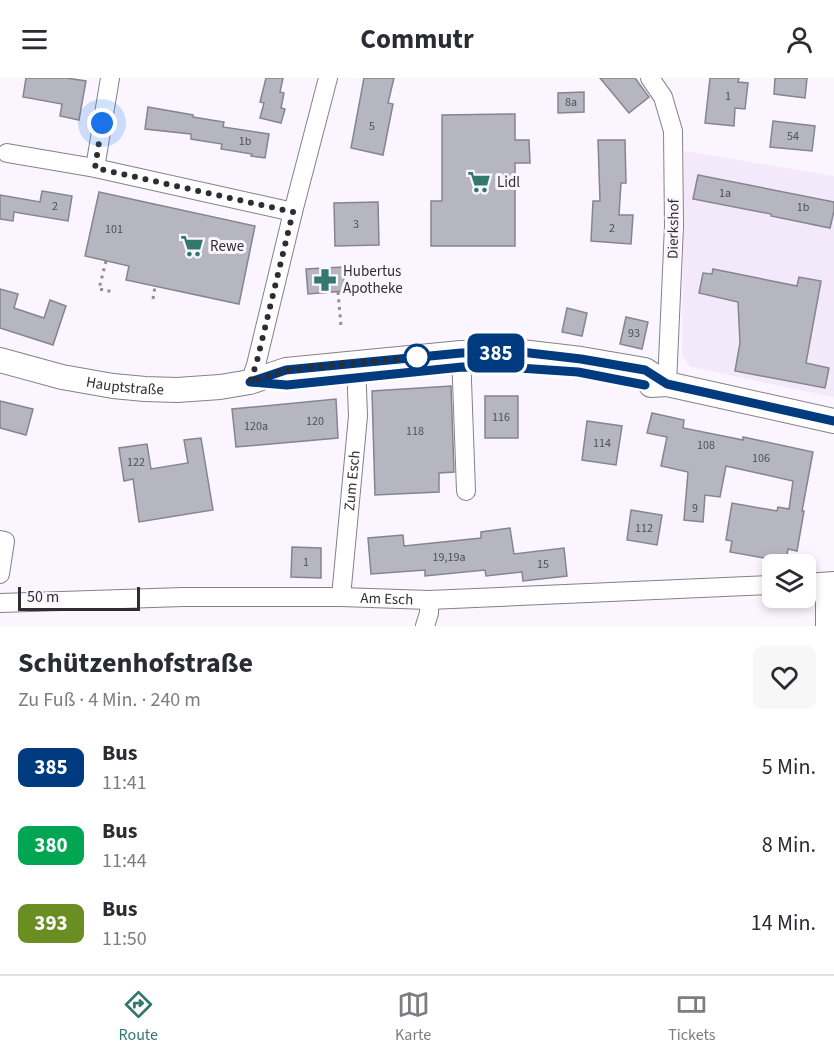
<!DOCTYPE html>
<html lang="de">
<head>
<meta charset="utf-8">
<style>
  :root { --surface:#fff; --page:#f7f7f7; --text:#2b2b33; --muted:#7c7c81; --line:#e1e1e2; --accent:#32786e }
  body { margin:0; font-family:"Source Sans 3",sans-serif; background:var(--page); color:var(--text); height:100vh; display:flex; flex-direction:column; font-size:22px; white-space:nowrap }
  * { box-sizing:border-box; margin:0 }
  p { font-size:20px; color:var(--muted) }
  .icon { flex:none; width:33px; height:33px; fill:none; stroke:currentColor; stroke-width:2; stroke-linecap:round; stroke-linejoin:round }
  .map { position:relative; height:548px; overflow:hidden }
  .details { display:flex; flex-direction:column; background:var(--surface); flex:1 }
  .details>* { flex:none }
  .badge { padding:0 12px; border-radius:9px; font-size:21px; line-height:39px }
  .tools { position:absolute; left:762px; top:476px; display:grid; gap:12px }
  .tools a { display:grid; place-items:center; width:54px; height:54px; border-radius:9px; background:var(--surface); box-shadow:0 3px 9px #0003; font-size:30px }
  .scale { position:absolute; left:18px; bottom:15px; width:122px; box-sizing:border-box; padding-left:6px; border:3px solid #2f2d31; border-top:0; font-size:16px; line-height:21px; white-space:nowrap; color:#2f2d31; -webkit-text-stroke:4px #fbf5ff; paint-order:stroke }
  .you { position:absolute; width:30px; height:30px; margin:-15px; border:4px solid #fff; border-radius:50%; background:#1a73e8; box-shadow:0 0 0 9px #1a73e833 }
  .map>.badge { position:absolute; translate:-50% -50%; box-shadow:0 0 0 3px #fff }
  .round { display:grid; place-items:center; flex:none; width:63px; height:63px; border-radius:9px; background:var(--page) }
  .head { display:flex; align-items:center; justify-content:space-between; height:102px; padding:0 18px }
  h1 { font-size:28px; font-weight:700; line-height:45px }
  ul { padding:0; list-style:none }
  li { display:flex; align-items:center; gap:18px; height:78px; padding:0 18px }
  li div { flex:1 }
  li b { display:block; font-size:22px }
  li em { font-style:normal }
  li .badge { min-width:66px; font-weight:700; text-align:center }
  header { display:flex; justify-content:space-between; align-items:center; height:78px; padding:0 18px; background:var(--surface); font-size:27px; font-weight:700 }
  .dock { display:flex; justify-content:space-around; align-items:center; height:84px; border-top:2px solid var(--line); background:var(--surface); font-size:16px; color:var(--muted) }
  .dock a { display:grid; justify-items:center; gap:3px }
  .dock .on { color:var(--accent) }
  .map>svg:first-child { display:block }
  .built { fill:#f3e9fa }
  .building { fill:#b6b6c0; stroke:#85848f; stroke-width:1.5 }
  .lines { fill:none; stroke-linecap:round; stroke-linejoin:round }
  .minor-casing { stroke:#858089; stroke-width:20 }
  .major-casing { stroke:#858089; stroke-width:26 }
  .path { stroke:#908c93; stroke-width:3; stroke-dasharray:3 4.5; stroke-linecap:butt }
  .minor { stroke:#fff; stroke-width:18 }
  .major { stroke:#fff; stroke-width:24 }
  .line-casing { stroke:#fff; stroke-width:14 }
  .line { stroke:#003b80; stroke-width:9 }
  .walk { stroke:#2f2d31; stroke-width:6; stroke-dasharray:0 10.8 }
  .stop-dot { fill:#fff; stroke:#003b80; stroke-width:3 }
  .labels { text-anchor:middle; stroke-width:6; stroke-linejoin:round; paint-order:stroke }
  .number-label { font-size:12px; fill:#514f55 }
  .poi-label { font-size:15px; fill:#2f2d31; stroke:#fbf5ff; text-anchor:start }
  .street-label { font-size:15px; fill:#2f2d31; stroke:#fbf5ff }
</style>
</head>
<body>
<header><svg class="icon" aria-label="menu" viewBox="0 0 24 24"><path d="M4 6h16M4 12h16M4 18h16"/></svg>Commutr<svg class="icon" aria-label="person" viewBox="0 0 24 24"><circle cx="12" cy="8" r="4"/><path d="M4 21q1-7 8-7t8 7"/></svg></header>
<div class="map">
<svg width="834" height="548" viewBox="0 0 834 548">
  <rect width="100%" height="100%" fill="#fbf5ff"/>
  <!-- built -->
  <path class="built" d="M 684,73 L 834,98 L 834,319 L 691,289 L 682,278 Z"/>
  <!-- building -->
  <g class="building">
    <path d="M 26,0 L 66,0 L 86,3 L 79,42 L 60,38 L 62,26 L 23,19 Z"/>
    <path d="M 266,0 L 283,0 L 280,14 L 284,15 L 281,30 L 285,31 L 281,45 L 260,40 L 264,25 L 260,24 Z"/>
    <path d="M 364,0 L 394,0 L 388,25 L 393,26 L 383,77 L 351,70 Z"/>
    <path d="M 600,0 L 635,0 L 649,19 L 629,35 Z"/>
    <path d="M 710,0 L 739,0 L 738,4 L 748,5 L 745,31 L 735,30 L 734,48 L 705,45 Z"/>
    <path d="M 775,0 L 807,0 L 805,20 L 774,16 Z"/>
    <path d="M 584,14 L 584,34 L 558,35 L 558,15 Z"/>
    <path d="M 148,29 L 193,37 L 193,39 L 224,44 L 223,49 L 269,56 L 265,80 L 251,78 L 252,76 L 221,71 L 222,66 L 191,61 L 191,56 L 145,51 Z"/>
    <path d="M 515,36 L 515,62 L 529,62 L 530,85 L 515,85 L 515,168 L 431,168 L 431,123 L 442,123 L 442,37 Z"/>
    <path d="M 773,43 L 815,48 L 812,73 L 770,69 Z"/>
    <path d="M 598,62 L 625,62 L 626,105 L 621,105 L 619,137 L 633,137 L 631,166 L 591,163 L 593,123 L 600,123 Z"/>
    <path d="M 698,97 L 834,124 L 834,133 L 830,150 L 771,138 L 771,136 L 693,121 Z"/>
    <path d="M 42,113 L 72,118 L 68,143 L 14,134 L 13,143 L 0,141 L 0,117 L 40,124 Z"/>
    <path d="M 99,114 L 255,148 L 239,226 L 126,202 L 129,188 L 85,178 Z"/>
    <path d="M 378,124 L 379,167 L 335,168 L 334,125 Z"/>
    <path d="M 343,189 L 345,213 L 308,216 L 306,191 Z"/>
    <path d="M 713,191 L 797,208 L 799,199 L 821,203 L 806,285 L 829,290 L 825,310 L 735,293 L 740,265 L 738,224 L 699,215 L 703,195 L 712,196 Z"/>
    <path d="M 0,211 L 18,216 L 14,230 L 44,240 L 50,222 L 66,228 L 53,267 L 0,250 Z"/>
    <path d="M 567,230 L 587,235 L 582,258 L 562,254 Z"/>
    <path d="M 626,239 L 648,244 L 642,271 L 620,266 Z"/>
    <path d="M 451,308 L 454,394 L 439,395 L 439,414 L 375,417 L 372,313 Z"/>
    <rect x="485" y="318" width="33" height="42"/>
    <path d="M 336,321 L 338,360 L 236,369 L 232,331 Z"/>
    <path d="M 0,323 L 33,331 L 26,357 L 0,350 Z"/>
    <path d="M 652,335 L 684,342 L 683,350 L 743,362 L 743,359 L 813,374 L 802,433 L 804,433 L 797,473 L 788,471 L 786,485 L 769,482 L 769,481 L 730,474 L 732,463 L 726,462 L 732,425 L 777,433 L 778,429 L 789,431 L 793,403 L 726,388 L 720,419 L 705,417 L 703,444 L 684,442 L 688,394 L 661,388 L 667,359 L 647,355 Z"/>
    <path d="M 587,343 L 622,348 L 616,387 L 582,382 Z"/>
    <path d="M 201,360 L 213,432 L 139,444 L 133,401 L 124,403 L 119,370 L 147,366 L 151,391 L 188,385 L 184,362 Z"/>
    <path d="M 631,432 L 662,437 L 657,467 L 627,462 Z"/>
    <path d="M 510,450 L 514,476 L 564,470 L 567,498 L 523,503 L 522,494 L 486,498 L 485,492 L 425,498 L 425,492 L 371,496 L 368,460 L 403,457 L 404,468 L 481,460 L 481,454 Z"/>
    <path d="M 292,469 L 321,470 L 321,500 L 291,499 Z"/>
  </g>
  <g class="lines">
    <!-- minor casing -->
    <g class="minor-casing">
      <g id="minor">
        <path d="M 110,0 L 95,90 L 293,134"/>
        <path d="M 650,0 L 663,19 L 673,53 L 674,148 L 667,306"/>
        <path d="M 7,75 L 95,90"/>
        <path d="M 461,275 L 466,413"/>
        <path d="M 250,304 L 256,287 L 293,134 L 328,0"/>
        <path d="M 0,462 L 5,463 L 0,496"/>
        <path d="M 825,504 L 825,548"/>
        <path d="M 806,505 L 834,503"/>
        <path id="s1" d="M 341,519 L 358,338 L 356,285"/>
        <path id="s2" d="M 0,525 L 183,519 L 341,519 L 429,522 L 772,507"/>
        <path d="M 425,548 L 429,535 L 429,522"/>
      </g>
    </g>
    <!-- major casing -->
    <g class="major-casing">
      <g id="major">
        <path id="s3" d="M 0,282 L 62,299 L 113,308 L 145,311 L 177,312 L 220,309 L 250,304 L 286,292 L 461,275 L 521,274 L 581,281 L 645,292 L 667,306"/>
        <path d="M 651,307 L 667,306 L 834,343"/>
      </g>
    </g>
    <!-- path -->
    <g class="path">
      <path d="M 106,183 L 99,211 L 114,214"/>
      <path d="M 338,214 L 341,248"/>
      <path d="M 153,221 L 155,208"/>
    </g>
    <!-- minor -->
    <use href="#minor" class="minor"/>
    <!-- major -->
    <use href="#major" class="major"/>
  </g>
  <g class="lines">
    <!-- line casing -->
    <g class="line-casing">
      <path id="line" d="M 645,307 L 578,294 L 519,290 L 462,289 L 287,307 L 250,304 L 286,292 L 461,275 L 521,274 L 581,281 L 645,292 L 667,306 L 834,343"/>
    </g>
    <!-- line -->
    <use href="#line" class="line"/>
    <!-- walk -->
    <path class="walk" d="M 102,45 L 95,90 L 293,134 L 256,287 L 250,304 L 286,292 L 417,279"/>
  </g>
  <!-- icons -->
  <defs>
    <g id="supermarket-bare" transform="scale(1.8)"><path d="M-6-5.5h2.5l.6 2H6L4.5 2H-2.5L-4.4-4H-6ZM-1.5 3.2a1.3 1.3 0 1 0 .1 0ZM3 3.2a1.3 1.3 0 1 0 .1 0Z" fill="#32786e" stroke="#fbf5ff" stroke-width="2.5" paint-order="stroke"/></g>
    <g id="pharmacy-bare" transform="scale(1.8)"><path d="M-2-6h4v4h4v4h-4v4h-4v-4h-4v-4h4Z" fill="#32786e" stroke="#fbf5ff" stroke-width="2.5" paint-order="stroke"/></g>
  </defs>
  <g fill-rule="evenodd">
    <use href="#supermarket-bare" x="479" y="104"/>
    <use href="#supermarket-bare" x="192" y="168"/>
    <use href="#pharmacy-bare" x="325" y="202"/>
  </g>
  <!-- markers -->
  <circle class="stop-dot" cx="417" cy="279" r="12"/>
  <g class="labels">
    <!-- number labels -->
    <g class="number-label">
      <text x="728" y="22">1</text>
      <text x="571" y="28">8a</text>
      <text x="372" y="52">5</text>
      <text x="793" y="62">54</text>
      <text x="245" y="67">1b</text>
      <text x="725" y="119">1a</text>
      <text x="55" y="132">2</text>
      <text x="803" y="133">1b</text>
      <text x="356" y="150">3</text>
      <text x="612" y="154">2</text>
      <text x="114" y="155">101</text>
      <text x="634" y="259">93</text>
      <text x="501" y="343">116</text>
      <text x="315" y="347">120</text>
      <text x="256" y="352">120a</text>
      <text x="415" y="357">118</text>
      <text x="602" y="369">114</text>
      <text x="706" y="371">108</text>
      <text x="761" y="384">106</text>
      <text x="136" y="388">122</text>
      <text x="695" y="434">9</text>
      <text x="644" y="454">112</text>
      <text x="449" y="483">19,19a</text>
      <text x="306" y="488">1</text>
      <text x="543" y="490">15</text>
    </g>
    <!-- poi labels -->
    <g class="poi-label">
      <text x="497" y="109">Lidl</text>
      <text x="210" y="173">Rewe</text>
      <text x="343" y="198">Hubertus<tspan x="343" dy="17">Apotheke</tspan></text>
    </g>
    <!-- street labels -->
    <g class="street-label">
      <text transform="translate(673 151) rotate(-89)" y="5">Dierkshof</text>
      <text dy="5" stroke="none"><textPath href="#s3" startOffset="128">Hauptstraße</textPath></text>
      <text dy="5" stroke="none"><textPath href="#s1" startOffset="117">Zum Esch</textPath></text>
      <text dy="5" stroke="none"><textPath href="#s2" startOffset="387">Am Esch</textPath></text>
    </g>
  </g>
</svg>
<div class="tools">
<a><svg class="icon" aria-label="layers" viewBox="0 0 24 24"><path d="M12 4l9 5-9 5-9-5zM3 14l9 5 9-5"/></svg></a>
</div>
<div class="scale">50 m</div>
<div class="you" style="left:102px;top:45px"></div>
<b class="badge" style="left:496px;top:275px;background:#003b80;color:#fff">385</b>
</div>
<section class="details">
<div class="head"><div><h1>Schützenhofstraße</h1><p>Zu Fuß · 4 Min. · 240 m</p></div><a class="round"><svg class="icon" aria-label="heart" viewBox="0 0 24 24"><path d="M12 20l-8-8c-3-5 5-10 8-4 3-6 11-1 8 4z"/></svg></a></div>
<ul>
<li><span class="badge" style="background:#003b80;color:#fff">385</span><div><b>Bus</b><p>11:41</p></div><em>5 Min.</em></li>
<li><span class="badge" style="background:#00a651;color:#fff">380</span><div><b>Bus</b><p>11:44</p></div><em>8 Min.</em></li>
<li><span class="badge" style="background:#6b8e23;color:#fff">393</span><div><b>Bus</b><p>11:50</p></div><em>14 Min.</em></li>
</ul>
</section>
<nav class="dock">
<a class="on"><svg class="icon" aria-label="directions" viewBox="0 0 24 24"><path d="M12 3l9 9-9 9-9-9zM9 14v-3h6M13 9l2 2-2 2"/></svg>Route</a>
<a><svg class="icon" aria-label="map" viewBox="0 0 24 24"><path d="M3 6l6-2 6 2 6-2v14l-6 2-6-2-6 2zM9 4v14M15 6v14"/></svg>Karte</a>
<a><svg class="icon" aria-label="tickets" viewBox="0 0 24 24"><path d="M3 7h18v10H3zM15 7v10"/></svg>Tickets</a>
</nav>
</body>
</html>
